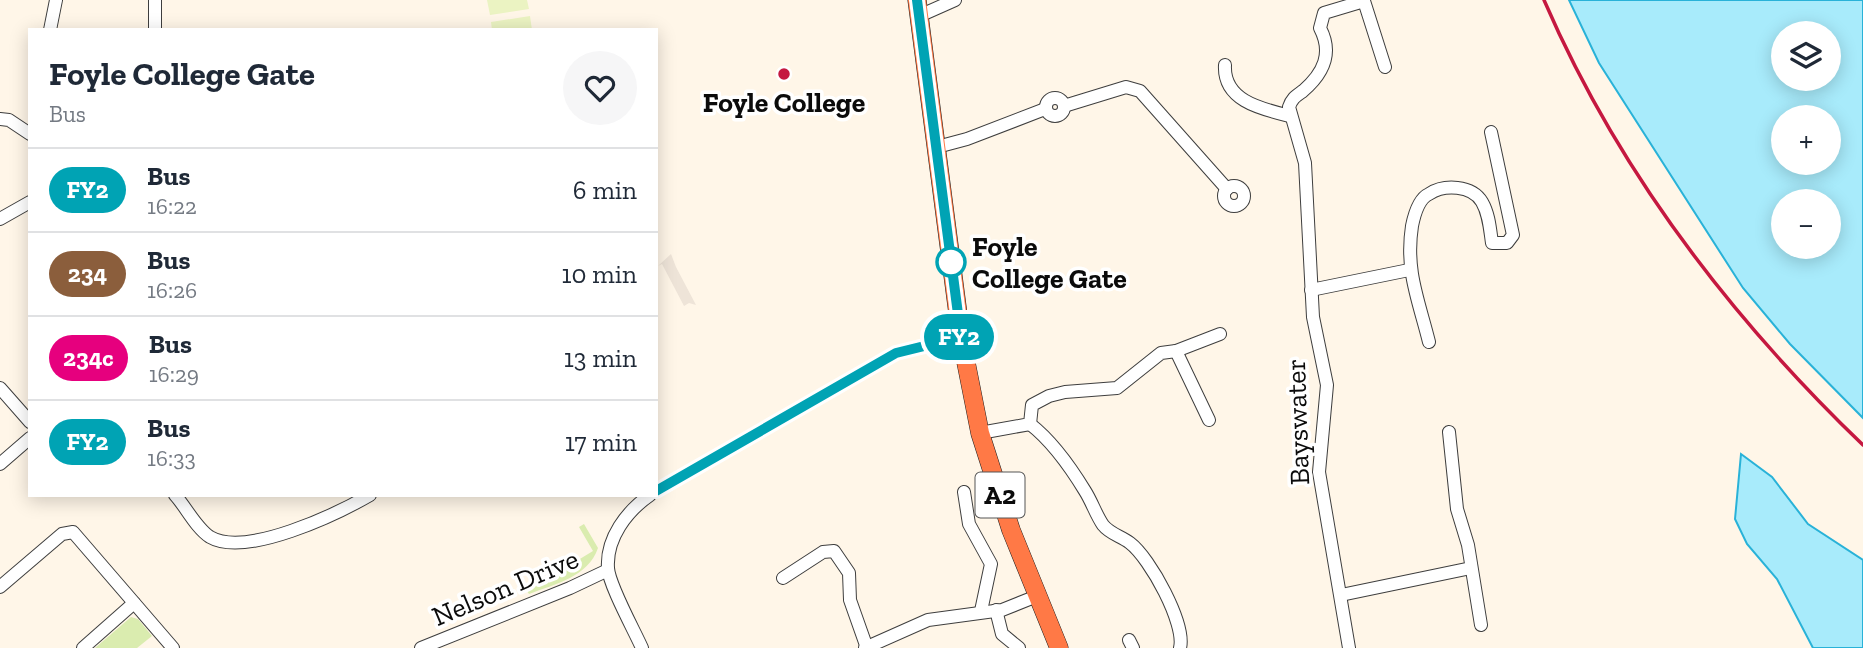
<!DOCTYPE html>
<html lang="en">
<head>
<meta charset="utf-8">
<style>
  :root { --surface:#fff; --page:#f6f6f7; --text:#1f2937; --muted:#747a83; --line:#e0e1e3 }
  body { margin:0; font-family:"Zilla Slab",serif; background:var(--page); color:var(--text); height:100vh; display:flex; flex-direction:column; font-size:26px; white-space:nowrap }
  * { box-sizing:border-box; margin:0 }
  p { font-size:23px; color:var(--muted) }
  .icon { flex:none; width:38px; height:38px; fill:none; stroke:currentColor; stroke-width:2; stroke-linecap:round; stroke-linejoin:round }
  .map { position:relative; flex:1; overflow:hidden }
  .panel { position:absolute; left:28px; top:28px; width:630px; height:469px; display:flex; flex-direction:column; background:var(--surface); border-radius:0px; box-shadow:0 4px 18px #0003 }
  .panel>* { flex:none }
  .badge { padding:0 14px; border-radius:23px; font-size:24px; line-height:46px }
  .tools { position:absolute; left:1771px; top:21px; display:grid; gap:14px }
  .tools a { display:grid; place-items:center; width:70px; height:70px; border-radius:50%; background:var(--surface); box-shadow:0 4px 18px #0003; font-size:35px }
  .map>.badge { position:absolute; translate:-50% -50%; box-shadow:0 0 0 4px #fff }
  .round { display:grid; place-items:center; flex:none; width:74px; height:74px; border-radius:37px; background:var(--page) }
  .headline { display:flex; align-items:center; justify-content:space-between; height:119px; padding:0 21px }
  h1 { font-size:33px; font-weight:800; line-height:52px }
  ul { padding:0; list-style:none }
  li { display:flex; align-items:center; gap:21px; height:84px; padding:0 21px; border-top:2px solid var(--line) }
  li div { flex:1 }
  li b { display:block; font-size:26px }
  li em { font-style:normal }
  li .badge { min-width:77px; font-weight:700; text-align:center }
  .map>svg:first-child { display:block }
  .green { fill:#daecaf }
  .pitch { fill:#ebf3c2 }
  .plaza { fill:#eee4d8 }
  .water { fill:#a8ebfb; stroke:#29b2d8; stroke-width:2; fill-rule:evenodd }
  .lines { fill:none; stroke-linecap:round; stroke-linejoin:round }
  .minor-casing { stroke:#3e3e3e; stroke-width:14 }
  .highway-casing { stroke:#1c1c1c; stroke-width:19 }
  .minor { stroke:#fff; stroke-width:12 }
  .highway { stroke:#ff7946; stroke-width:18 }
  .rail { stroke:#c51840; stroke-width:3.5 }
  .line-casing { stroke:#fff; stroke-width:16 }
  .line { stroke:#00a3b4; stroke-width:10 }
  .poi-dot { fill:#c51840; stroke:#fff; stroke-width:2.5 }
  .stop-dot { fill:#fff; stroke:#00a3b4; stroke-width:3.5 }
  .labels { text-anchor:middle; stroke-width:7; stroke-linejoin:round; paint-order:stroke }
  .shield { fill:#fff; stroke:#545454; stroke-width:2 }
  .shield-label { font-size:26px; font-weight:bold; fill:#0b0b0b }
  .poi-label { font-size:28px; font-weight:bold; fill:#0b0b0b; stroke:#fff }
  .stop-label { font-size:28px; font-weight:bold; fill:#0b0b0b; stroke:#fff; text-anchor:start }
  .street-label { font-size:28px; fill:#0b0b0b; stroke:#fff }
</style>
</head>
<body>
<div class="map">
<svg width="1863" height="648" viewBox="0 0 1863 648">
  <rect width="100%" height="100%" fill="#fff6e8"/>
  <!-- green -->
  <g class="green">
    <path d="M 584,524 L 598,548 C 588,577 555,584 529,594 L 527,591 L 593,551 L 579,527 Z"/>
    <path d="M 131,617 L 138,619 L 152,636 L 137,648 L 95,648 Z"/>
  </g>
  <!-- pitch -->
  <g class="pitch">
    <path d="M 487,0 L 527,0 L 529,9 L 490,15 Z"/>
    <path d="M 530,16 L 532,30 L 492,30 L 491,22 Z"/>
  </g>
  <!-- plaza -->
  <path class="plaza" d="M 671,254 L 676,267 L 696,305 L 689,303 L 684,306 L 662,264 L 658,266 Z"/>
  <!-- water -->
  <g class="water">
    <path d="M 1569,0 L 1863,0 L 1863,418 L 1790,344 L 1743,288 L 1599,63 ZM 1783,33 L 1829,33 L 1829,79 L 1783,79 ZM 1783,117 L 1829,117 L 1829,163 L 1783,163 ZM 1783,201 L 1829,201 L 1829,247 L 1783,247 Z"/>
    <path d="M 1741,454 L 1772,477 L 1808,524 L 1863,560 L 1863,648 L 1813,648 L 1777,579 L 1747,544 L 1735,519 Z"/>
  </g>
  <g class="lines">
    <!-- minor casing -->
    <g class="minor-casing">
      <g id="minor">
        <path d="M 919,16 L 955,0"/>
        <path d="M 50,30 L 56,0"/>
        <path d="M 155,30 L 155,0"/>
        <path d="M 1225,65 C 1223,101 1262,109 1290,116"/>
        <circle cx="1055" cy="107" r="9"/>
        <path d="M 1064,106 L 1126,87 L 1140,91 L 1227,189"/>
        <path d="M 0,119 L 9,120 L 30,134"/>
        <path d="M 937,147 L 967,139 L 1045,109"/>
        <circle cx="1234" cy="196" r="10"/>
        <path d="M 0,219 L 30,202"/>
        <path d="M 1311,290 L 1409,270"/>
        <path d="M 1429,342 C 1419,301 1405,271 1412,226 C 1414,216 1418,199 1429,194 C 1444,184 1472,185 1482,202 C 1489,214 1490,229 1492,243 L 1507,243 L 1513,235 L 1491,132"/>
        <path d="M 1176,351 L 1209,420"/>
        <path d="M 0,388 L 30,422"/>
        <path d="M 1030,424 C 1052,441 1071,468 1085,491 C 1092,502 1096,515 1103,525 C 1110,534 1121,536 1130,543 C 1150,558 1186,624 1180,648"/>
        <path d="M 1449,432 L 1457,509 L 1468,545 L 1481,625"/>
        <path d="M 980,433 L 1030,424 L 1032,405 L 1049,396 L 1065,392 L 1117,388 L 1161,353 L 1176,351 L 1220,334"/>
        <path d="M 0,464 L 30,438"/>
        <path d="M 656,491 L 896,353 L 961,337"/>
        <path d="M 964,492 L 969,524 L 991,564 L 981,611"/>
        <path d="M 175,495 C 186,507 196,528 210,537 C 246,558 337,514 370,495"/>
        <path d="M 783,578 L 823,552 L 834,551 L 849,573 L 850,600 L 867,648"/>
        <path d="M 0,587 L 62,534 L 73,532 L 173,648"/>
        <path d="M 1341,595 L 1471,568"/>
        <path d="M 996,610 L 1002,634 L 1019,648"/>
        <path d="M 1129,640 L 1133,648"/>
        <path d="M 83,648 L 134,603"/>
        <path d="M 421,648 L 570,588 L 608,570"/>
        <path d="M 642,648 C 634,630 609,585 608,568 C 606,538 627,511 650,495"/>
        <path d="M 865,648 L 928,620 L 1002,610 L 1037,596"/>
        <path d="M 1349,648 L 1319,472 L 1327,385 L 1313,317 L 1305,163 L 1289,107 C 1292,98 1296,96 1303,91 C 1324,73 1333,53 1320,28 L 1324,13 L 1364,1 L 1385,67"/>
      </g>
    </g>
    <!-- highway casing -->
    <g class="highway-casing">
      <path id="highway" d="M 917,0 L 961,337 L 980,433 L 1011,530 L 1059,648"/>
    </g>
    <!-- minor -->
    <use href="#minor" class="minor"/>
    <!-- highway -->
    <use href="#highway" class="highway"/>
    <!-- rail -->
    <path class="rail" d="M 1544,0 C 1617,169 1731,318 1863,445"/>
  </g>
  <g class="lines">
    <!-- line casing -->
    <g class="line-casing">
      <path id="line" d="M 656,491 L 896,353 L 961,337 L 917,0"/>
    </g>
    <!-- line -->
    <use href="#line" class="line"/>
  </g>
  <!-- markers -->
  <circle class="poi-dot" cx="784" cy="74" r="7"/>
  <circle class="stop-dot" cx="951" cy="262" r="14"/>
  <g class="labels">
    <!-- shield labels -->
    <rect class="shield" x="975.5" y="472.5" width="49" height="45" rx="5"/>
    <g class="shield-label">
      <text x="1000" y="504">A2</text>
    </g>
    <!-- poi labels -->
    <g class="poi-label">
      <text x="784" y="112">Foyle College</text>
    </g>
    <!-- stop labels -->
    <g class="stop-label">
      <text x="972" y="256">Foyle<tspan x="972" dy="32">College Gate</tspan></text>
    </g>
    <!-- street labels -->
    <g class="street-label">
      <text transform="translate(1297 422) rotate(-92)" y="10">Bayswater</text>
      <text transform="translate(505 587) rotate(-23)" y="10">Nelson Drive</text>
    </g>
  </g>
</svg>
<div class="tools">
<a><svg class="icon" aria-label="layers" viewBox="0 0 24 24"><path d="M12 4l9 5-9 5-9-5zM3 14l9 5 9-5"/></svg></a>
<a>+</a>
<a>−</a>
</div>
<b class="badge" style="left:959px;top:337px;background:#00a3b4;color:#fff">FY2</b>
<section class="panel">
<div class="headline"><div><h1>Foyle College Gate</h1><p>Bus</p></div><a class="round"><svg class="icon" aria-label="heart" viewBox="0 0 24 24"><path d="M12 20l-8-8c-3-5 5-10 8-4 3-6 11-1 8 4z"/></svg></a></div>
<ul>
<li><span class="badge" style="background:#00a3b4;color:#fff">FY2</span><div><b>Bus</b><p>16:22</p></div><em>6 min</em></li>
<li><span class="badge" style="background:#8b5e3c;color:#fff">234</span><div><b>Bus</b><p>16:26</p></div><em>10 min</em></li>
<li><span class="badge" style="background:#e6007e;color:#fff">234c</span><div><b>Bus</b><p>16:29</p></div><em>13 min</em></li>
<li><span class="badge" style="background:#00a3b4;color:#fff">FY2</span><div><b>Bus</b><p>16:33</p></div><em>17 min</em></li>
</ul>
</section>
</div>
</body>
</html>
